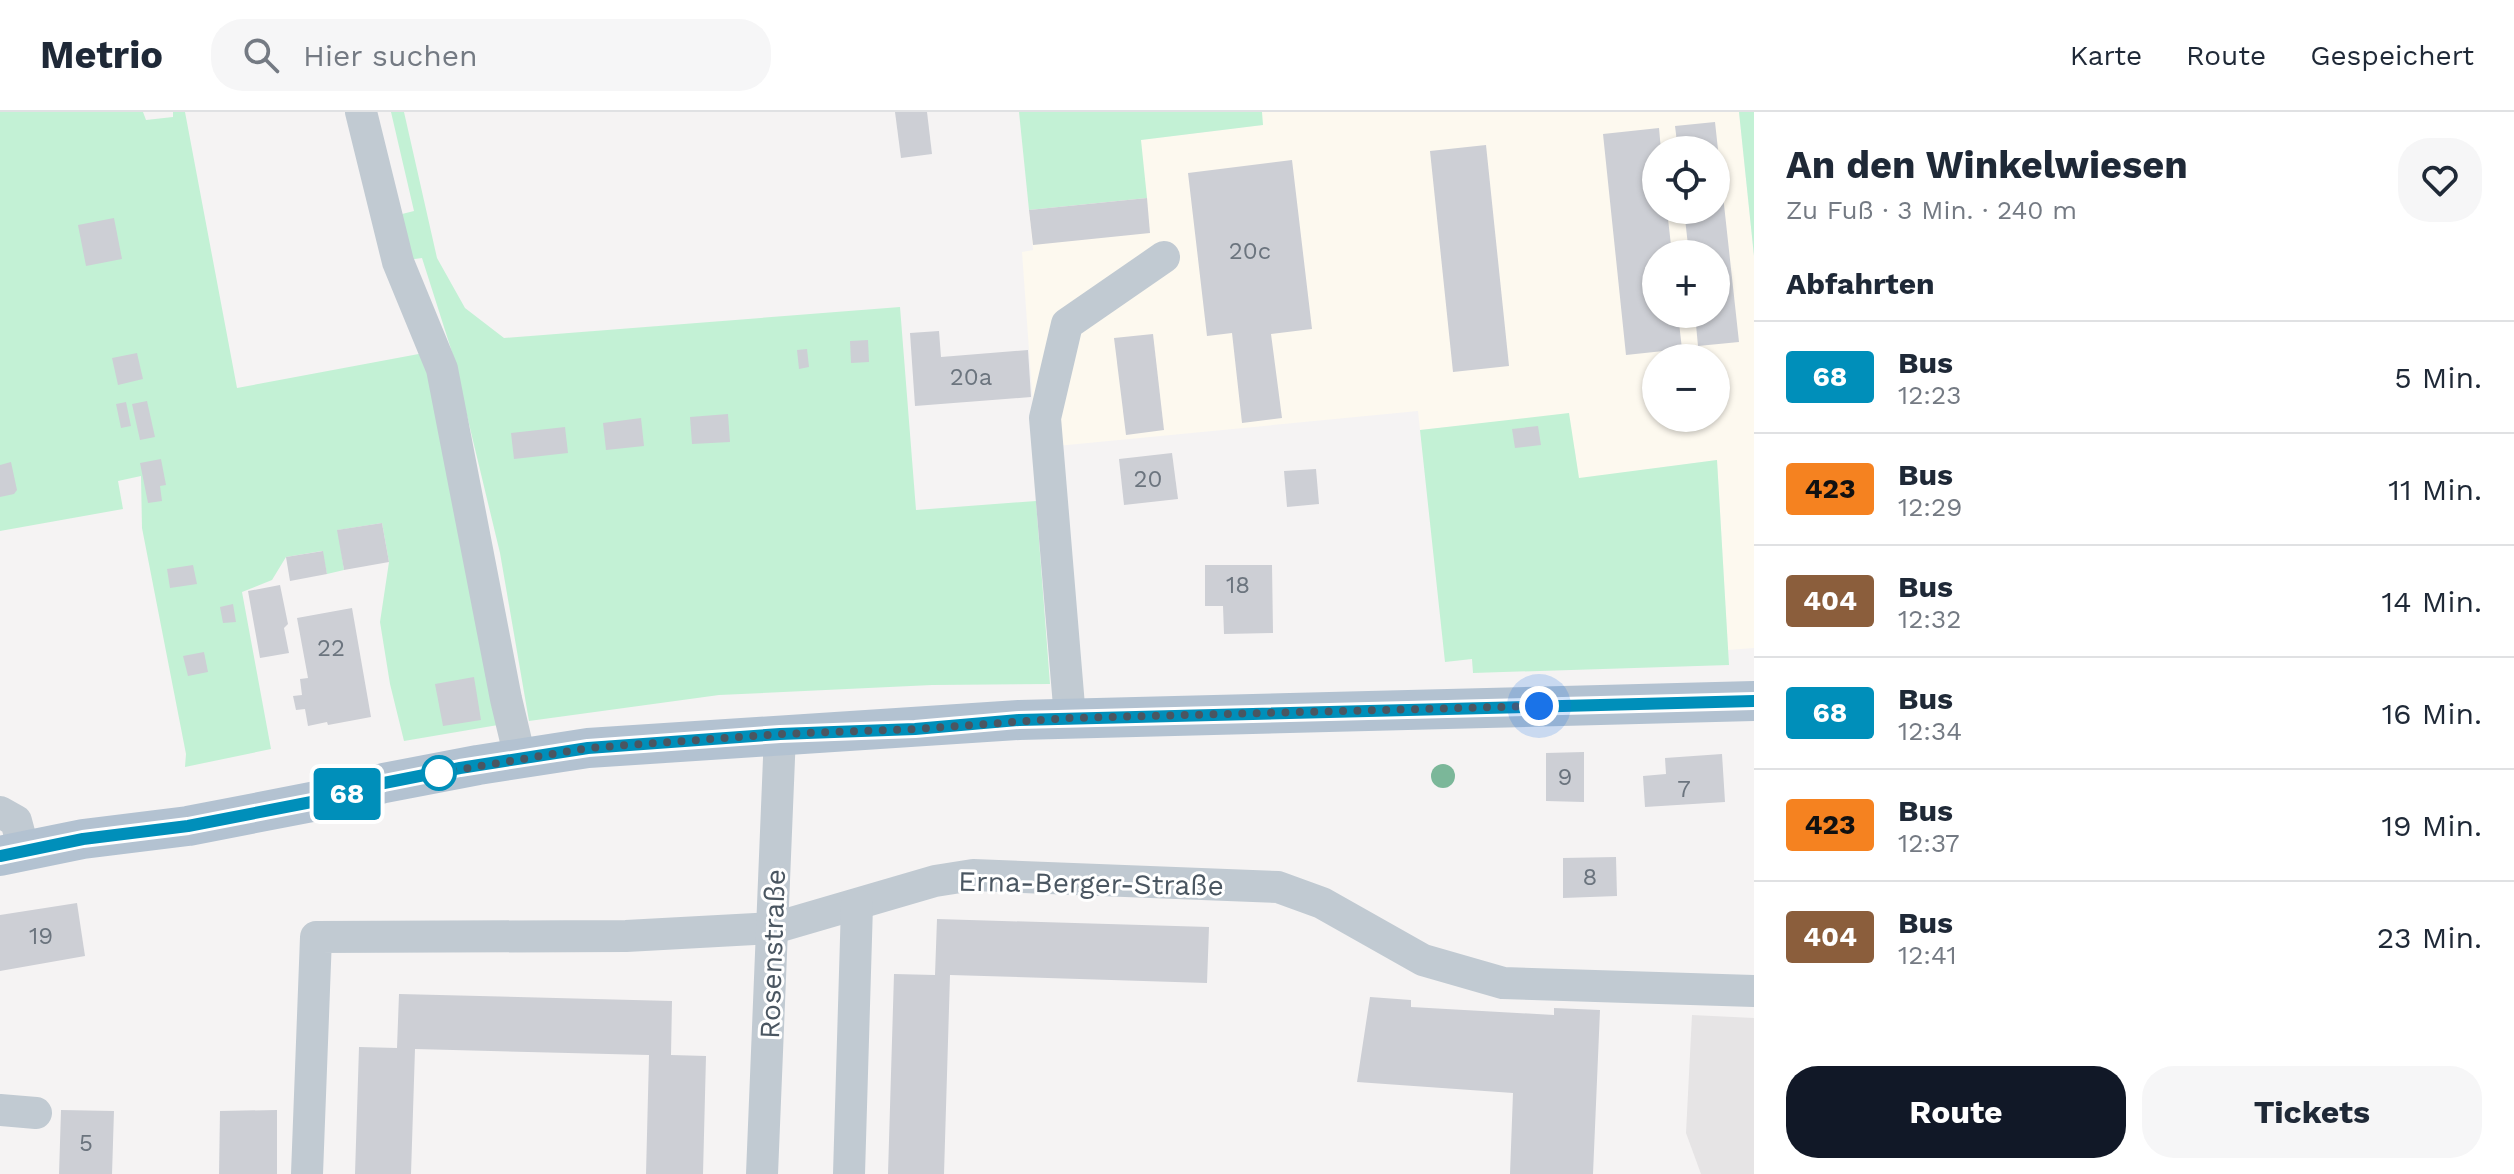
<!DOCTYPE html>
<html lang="de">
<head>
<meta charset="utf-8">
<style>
  :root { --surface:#fff; --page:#f6f6f7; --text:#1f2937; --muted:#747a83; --line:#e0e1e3; --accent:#111827 }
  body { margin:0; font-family:"Work Sans",sans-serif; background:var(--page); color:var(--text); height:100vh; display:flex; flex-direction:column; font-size:30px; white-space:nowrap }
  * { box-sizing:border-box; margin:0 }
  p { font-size:26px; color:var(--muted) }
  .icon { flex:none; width:44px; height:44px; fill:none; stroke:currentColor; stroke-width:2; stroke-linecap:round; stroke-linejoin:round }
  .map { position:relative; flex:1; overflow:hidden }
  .sheet { display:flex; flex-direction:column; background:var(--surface); width:760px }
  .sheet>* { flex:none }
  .badge { padding:0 16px; border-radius:6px; font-size:28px; line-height:52px }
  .controls { position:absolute; left:1642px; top:24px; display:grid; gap:16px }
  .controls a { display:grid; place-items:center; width:88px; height:88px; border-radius:50%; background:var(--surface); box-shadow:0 2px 6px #0004; font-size:40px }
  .you { position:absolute; width:40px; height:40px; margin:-20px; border:6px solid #fff; border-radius:50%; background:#1a73e8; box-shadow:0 0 0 12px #1a73e833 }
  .map>.badge { position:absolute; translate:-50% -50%; box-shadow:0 0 0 4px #fff }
  h2 { padding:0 32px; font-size:30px; line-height:72px }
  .round { display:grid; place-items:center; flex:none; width:84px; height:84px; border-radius:32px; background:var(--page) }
  .head { display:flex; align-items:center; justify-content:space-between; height:136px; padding:0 32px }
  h1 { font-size:38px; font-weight:700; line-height:60px }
  .cta { display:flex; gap:16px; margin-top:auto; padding:16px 32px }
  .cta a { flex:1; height:92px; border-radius:32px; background:var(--accent); color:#fff; font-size:32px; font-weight:700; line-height:92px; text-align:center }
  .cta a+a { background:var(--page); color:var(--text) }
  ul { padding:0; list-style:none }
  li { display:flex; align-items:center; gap:24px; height:112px; padding:0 32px; border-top:2px solid var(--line) }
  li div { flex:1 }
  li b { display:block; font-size:30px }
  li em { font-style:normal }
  li .badge { min-width:88px; font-weight:700; text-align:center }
  header { display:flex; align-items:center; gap:48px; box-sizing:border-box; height:112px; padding:0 40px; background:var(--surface); border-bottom:2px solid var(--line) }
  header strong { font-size:38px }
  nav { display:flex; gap:44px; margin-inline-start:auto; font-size:28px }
  .search { width:560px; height:72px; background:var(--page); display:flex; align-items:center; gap:20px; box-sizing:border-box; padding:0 28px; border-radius:32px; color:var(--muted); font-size:30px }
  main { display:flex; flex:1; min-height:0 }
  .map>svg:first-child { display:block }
  .commercial { fill:#fdf9ef; fill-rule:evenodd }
  .education { fill:#e6e4e5 }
  .green { fill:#c3f1d5 }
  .building { fill:#cdcfd5 }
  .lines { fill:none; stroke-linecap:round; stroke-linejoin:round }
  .minor { stroke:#c1cad2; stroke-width:32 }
  .major { stroke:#b3c2d1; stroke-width:40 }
  .tree { fill:#7bb799 }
  .line-casing { stroke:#fff; stroke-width:18 }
  .line { stroke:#008fba; stroke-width:12 }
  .walk { stroke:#4a5661; stroke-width:8; stroke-dasharray:0 14.4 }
  .stop-dot { fill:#fff; stroke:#008fba; stroke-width:4 }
  .labels { text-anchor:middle; stroke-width:6; stroke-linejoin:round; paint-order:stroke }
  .number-label { font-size:24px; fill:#6b747e }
  .street-label { font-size:28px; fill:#4a5661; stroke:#fff }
</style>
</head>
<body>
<header>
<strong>Metrio</strong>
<div class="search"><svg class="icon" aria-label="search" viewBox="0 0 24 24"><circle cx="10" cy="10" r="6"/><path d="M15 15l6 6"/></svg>Hier suchen</div>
<nav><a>Karte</a><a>Route</a><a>Gespeichert</a></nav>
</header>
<main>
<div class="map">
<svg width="1754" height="1062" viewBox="0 0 1754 1062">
  <rect width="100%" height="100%" fill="#f5f3f3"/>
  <!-- commercial -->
  <path class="commercial" d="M 1262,0 L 1739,0 L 1754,144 L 1754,536 L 1728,538 L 1717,348 L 1578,367 L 1575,337 L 1505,309 L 1420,318 L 1418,299 L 1036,336 L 1022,140 L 1033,138 L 1029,98 L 1146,86 L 1140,28 L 1262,13 ZM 1656,38 L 1716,38 L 1716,98 L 1656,98 ZM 1656,142 L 1716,142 L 1716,202 L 1656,202 ZM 1656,246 L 1716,246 L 1716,306 L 1656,306 Z"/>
  <!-- education -->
  <path class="education" d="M 1692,903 L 1754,906 L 1754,1062 L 1701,1062 L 1686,1021 Z"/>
  <!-- green -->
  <g class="green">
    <path d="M 0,0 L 143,0 L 146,8 L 173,5 L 173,0 L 185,0 L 237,276 L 424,241 L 498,613 L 404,629 L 390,572 L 380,510 L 389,450 L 382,411 L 338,418 L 344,458 L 327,462 L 322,439 L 286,445 L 272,468 L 242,480 L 271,637 L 185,655 L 186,642 L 142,416 L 141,364 L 118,369 L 123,397 L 0,419 Z"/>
    <path d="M 391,0 L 404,0 L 437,146 L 465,196 L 504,226 L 900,195 L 916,398 L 1036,389 L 1050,572 L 932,573 L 719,583 L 529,609 L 500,441 L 451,237 L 422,146 L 408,148 L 398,103 L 414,99 Z"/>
    <path d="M 1019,0 L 1262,0 L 1263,13 L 1141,28 L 1147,86 L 1029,98 Z"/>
    <path d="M 1739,0 L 1754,0 L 1754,144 Z"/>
    <path d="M 1569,301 L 1579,366 L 1717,348 L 1729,553 L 1473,561 L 1472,547 L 1445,550 L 1420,318 Z"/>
  </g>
  <!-- building -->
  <g class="building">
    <path d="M 895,0 L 927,0 L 932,42 L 901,46 Z"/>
    <path d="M 1715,10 L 1739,230 L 1698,234 L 1695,202 L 1716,202 L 1716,142 L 1689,142 L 1684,98 L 1716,98 L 1716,38 L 1678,38 L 1675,14 Z"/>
    <path d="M 1659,16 L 1661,38 L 1656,38 L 1656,98 L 1667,98 L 1672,142 L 1656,142 L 1656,202 L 1678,202 L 1682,237 L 1626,243 L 1603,22 Z"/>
    <path d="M 1486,33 L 1509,254 L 1453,260 L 1430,39 Z"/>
    <path d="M 1292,48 L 1312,217 L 1271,222 L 1282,306 L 1242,311 L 1232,221 L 1207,224 L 1188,61 Z"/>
    <path d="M 1147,86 L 1150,121 L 1033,133 L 1029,98 Z"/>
    <path d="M 114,106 L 122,147 L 86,154 L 78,113 Z"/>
    <path d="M 939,219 L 941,245 L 1028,238 L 1031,285 L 915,294 L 910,221 Z"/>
    <path d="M 1153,222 L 1164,318 L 1126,323 L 1114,226 Z"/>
    <path d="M 868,228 L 869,250 L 851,251 L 850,229 Z"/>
    <path d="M 807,237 L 809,255 L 799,257 L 797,238 Z"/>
    <path d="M 137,241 L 143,267 L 118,273 L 112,246 Z"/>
    <path d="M 147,289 L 155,325 L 140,328 L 132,292 Z"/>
    <path d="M 126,290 L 131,314 L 121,316 L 116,292 Z"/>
    <path d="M 728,302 L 730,330 L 692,332 L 690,305 Z"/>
    <path d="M 641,306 L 644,334 L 606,338 L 603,311 Z"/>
    <path d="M 1538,314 L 1541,333 L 1515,336 L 1512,317 Z"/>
    <path d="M 565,315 L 568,341 L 514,347 L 511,321 Z"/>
    <path d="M 1172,341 L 1178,387 L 1124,393 L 1119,347 Z"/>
    <path d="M 161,347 L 166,373 L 160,374 L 162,389 L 148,391 L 140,351 Z"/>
    <path d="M 11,350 L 17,378 L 14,382 L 0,385 L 0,353 Z"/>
    <path d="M 1316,357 L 1319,392 L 1287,395 L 1284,359 Z"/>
    <path d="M 382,411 L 389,450 L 344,458 L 337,418 Z"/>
    <path d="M 323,439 L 327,462 L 290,469 L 286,445 Z"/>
    <path d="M 193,453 L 197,472 L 170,476 L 167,457 Z"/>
    <path d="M 1205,453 L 1272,453 L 1273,521 L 1224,522 L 1223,494 L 1205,494 Z"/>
    <path d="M 280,473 L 288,512 L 284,516 L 289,541 L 260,546 L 248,479 Z"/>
    <path d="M 233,492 L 236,510 L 223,511 L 220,495 Z"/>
    <path d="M 352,496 L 371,605 L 328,613 L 327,610 L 308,614 L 305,597 L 296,598 L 293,584 L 302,583 L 300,567 L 308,566 L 297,506 Z"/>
    <path d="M 204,540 L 208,560 L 188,564 L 183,544 Z"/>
    <path d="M 474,565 L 481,608 L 443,614 L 435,572 Z"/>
    <path d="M 1584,640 L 1584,690 L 1546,689 L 1546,641 Z"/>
    <path d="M 1722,642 L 1725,690 L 1645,695 L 1643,664 L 1666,662 L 1665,646 Z"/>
    <path d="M 1616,745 L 1617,784 L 1563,786 L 1563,746 Z"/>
    <path d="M 77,791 L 85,844 L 0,859 L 0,803 Z"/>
    <path d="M 937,807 L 1209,815 L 1207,871 L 950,863 L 944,1062 L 888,1062 L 894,862 L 935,863 Z"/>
    <path d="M 399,882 L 672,889 L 671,943 L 706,944 L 703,1062 L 646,1062 L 649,943 L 415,937 L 411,1062 L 355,1062 L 359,935 L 397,936 Z"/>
    <path d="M 1370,885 L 1411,888 L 1411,895 L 1554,903 L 1554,896 L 1600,898 L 1593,1062 L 1510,1062 L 1513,981 L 1357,970 Z"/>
    <path d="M 61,998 L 114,999 L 112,1062 L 59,1062 Z"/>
    <path d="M 277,998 L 277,1062 L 219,1062 L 220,999 Z"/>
  </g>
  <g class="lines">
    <!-- minor -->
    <g class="minor">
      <path d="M 361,0 L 398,150 L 442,257 L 506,587 L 520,646"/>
      <path d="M 1070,606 L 1045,306 L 1067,212 L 1164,145"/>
      <path d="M 0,700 L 16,709 L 24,739"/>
      <path d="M 0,998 L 36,1001"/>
      <path d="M 307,1062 L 316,825 L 626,824 L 774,816 L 935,769 L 973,763 L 1278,775 L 1322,791 L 1423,848 L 1503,871 L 1754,879"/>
      <path d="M 762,1062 L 780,622"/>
      <path d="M 849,1062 L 857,793"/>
    </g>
    <!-- major -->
    <path class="major" d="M 0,744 L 83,727 L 188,714 L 327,687 L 384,671 L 478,653 L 588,636 L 1019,608 L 1754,589"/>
  </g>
  <!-- trees -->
  <circle class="tree" cx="1443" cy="664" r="12"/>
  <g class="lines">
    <!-- line casing -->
    <g class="line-casing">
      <path id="line" d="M 0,744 L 83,727 L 188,714 L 327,687 L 384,671 L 460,656 L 588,636 L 780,622 L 915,617 L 1019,608 L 1754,589"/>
    </g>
    <!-- line -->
    <use href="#line" class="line"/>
    <!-- walk -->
    <path class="walk" d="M 439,661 L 588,636 L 780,622 L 915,617 L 1070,606 L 1539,594"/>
  </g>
  <!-- markers -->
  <circle class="stop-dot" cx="439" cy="661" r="16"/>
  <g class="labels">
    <!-- number labels -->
    <g class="number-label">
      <text x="1250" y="147">20c</text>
      <text x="971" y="273">20a</text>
      <text x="1148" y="375">20</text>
      <text x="1238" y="481">18</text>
      <text x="331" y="544">22</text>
      <text x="1565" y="673">9</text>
      <text x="1684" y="685">7</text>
      <text x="1590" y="773">8</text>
      <text x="41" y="832">19</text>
      <text x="86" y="1039">5</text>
    </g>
    <!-- street labels -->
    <g class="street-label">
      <text transform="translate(1091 771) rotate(1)" y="10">Erna-Berger-Straße</text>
      <text transform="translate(772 842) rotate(-88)" y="10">Rosenstraße</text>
    </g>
  </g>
</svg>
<div class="controls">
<a><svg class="icon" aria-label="locate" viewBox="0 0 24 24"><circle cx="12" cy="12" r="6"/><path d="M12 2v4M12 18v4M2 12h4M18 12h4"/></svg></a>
<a>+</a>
<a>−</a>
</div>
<div class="you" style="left:1539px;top:594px"></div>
<b class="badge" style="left:347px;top:682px;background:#008fba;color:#fff">68</b>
</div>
<section class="sheet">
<div class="head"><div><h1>An den Winkelwiesen</h1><p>Zu Fuß · 3 Min. · 240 m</p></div><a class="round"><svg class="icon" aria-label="heart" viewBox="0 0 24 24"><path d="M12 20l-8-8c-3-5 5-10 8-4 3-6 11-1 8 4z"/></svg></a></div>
<h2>Abfahrten</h2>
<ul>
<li><span class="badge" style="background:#008fba;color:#fff">68</span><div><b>Bus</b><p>12:23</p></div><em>5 Min.</em></li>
<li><span class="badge" style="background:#f58220;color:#111">423</span><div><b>Bus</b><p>12:29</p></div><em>11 Min.</em></li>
<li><span class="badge" style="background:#8b5e3c;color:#fff">404</span><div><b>Bus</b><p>12:32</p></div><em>14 Min.</em></li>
<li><span class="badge" style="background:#008fba;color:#fff">68</span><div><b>Bus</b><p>12:34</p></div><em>16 Min.</em></li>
<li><span class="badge" style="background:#f58220;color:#111">423</span><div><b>Bus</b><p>12:37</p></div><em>19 Min.</em></li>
<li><span class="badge" style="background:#8b5e3c;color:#fff">404</span><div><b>Bus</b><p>12:41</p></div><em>23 Min.</em></li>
</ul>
<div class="cta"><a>Route</a><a>Tickets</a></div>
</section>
</main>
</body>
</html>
